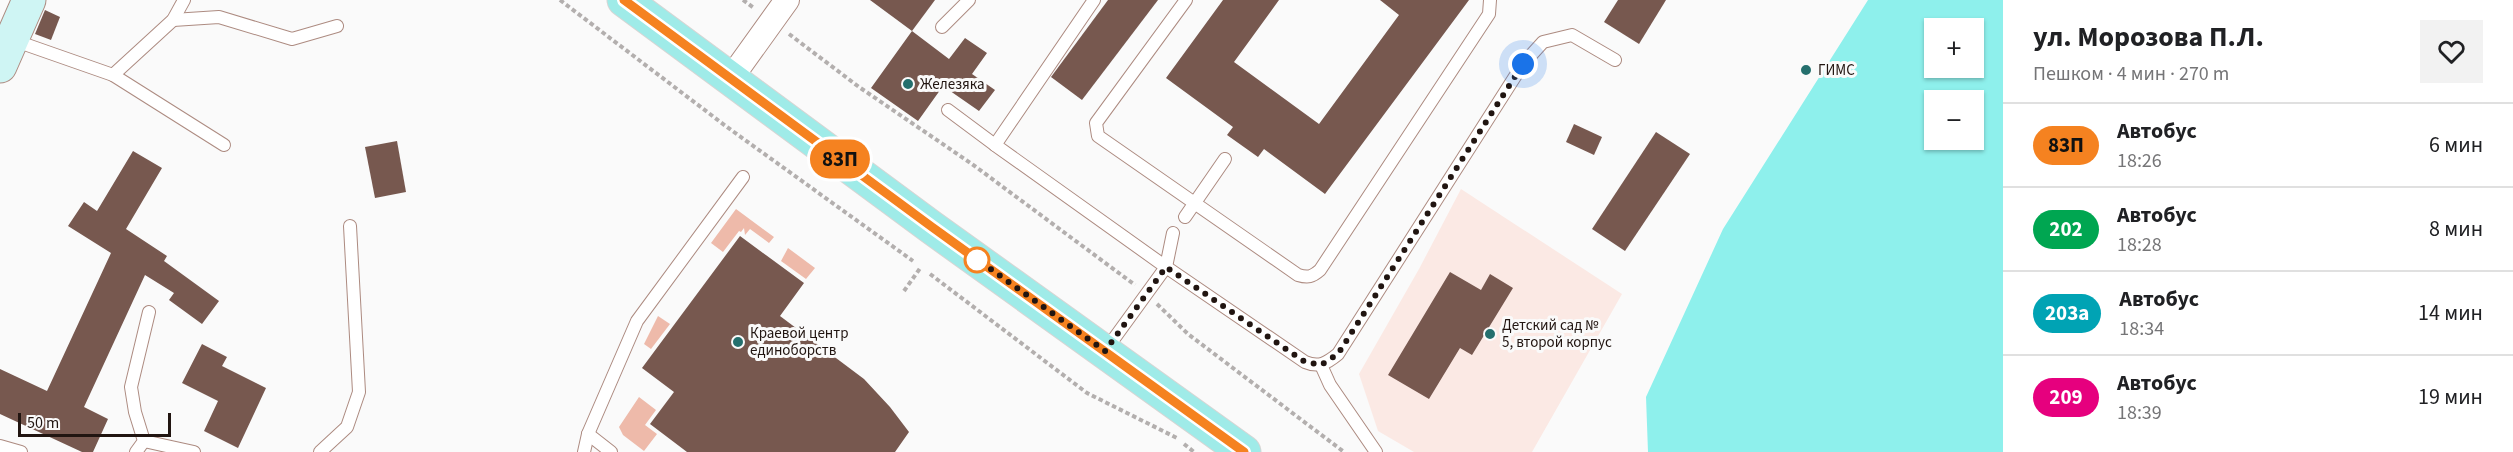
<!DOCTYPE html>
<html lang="ru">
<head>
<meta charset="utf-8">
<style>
  :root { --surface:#fff; --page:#f2f2f2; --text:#202124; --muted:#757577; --line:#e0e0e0 }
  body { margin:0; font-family:"Source Sans 3",sans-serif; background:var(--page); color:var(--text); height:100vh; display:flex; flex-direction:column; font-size:22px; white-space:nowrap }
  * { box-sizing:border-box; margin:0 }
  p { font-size:20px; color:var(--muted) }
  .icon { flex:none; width:33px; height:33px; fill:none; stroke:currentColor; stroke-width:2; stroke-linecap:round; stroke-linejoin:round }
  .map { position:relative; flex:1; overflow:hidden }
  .sheet { display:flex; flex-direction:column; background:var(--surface); width:510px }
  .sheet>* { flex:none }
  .badge { padding:0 12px; border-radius:20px; font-size:21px; line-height:39px }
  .buttons { position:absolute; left:1924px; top:18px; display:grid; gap:12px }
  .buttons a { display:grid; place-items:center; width:60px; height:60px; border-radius:0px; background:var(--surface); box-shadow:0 2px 4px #0004; font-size:30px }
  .scale { position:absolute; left:18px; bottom:15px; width:153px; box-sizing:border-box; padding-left:6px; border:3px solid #211511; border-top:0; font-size:16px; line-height:21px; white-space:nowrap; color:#211511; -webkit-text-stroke:4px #fafafa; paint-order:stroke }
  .you { position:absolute; width:30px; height:30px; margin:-15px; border:4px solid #fff; border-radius:50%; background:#1a73e8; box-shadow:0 0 0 9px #1a73e833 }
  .map>.badge { position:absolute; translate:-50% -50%; box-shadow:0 0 0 3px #fff }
  .round { display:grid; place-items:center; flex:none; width:63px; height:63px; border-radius:0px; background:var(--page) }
  .head { display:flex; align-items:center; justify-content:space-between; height:102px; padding:0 30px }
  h1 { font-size:28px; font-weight:700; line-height:45px }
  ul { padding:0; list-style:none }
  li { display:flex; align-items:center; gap:18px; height:84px; padding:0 30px; border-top:2px solid var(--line) }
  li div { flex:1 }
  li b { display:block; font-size:22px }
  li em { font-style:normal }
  li .badge { min-width:66px; font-weight:700; text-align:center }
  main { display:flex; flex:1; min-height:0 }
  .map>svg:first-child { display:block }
  .built { fill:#fbe9e4 }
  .green { fill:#eebaaa }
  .water { fill:#8ef0ec; fill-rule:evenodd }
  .building { fill:#77584f }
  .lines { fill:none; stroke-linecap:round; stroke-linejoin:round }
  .lane-casing { stroke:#ad8b81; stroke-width:14 }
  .street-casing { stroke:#ad8b81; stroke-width:26 }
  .secondary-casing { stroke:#ad8b81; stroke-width:35 }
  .primary-casing { stroke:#d7d5d4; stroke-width:35 }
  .path { stroke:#b3afae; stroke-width:4; stroke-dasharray:4.5 3; stroke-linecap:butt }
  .lane { stroke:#fff; stroke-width:12 }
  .street { stroke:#fff; stroke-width:24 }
  .secondary { stroke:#cff5f4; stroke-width:33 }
  .primary { stroke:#9febe8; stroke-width:33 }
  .line-casing { stroke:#fff; stroke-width:14 }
  .line { stroke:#f58220; stroke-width:9 }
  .walk { stroke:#211511; stroke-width:6; stroke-dasharray:0 10.8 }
  .poi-dot { fill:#246f6d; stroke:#fafafa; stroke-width:2 }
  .stop-dot { fill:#fff; stroke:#f58220; stroke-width:3 }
  .labels { text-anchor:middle; stroke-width:6; stroke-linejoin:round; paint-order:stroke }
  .poi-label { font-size:15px; fill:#211511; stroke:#fafafa; text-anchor:start }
</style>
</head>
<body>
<main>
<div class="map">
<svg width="2003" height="452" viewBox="0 0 2003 452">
  <rect width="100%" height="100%" fill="#fafafa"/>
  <!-- built -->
  <path class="built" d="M 1461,189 L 1622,294 L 1532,452 L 1414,452 L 1378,431 L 1359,374 L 1419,269 Z"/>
  <!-- green -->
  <g class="green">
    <path d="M 736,209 L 774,237 L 769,243 L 750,229 L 745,235 L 744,228 L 741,232 L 739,231 L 723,252 L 711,243 Z"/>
    <path d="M 788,248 L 815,268 L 806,279 L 781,261 Z"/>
    <path d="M 658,316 L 670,324 L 651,349 L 644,344 Z"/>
    <path d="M 639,397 L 656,410 L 645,425 L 657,434 L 644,451 L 623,435 L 619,427 Z"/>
  </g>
  <!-- water -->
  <path class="water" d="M 1868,0 L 2003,0 L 2003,452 L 1648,452 L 1646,397 L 1723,229 ZM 1935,28 L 1974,28 L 1974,68 L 1935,68 ZM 1935,100 L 1974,100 L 1974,140 L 1935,140 Z"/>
  <!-- building -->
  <g class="building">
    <path d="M 870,0 L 935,0 L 912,31 Z"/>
    <path d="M 1108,0 L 1158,0 L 1082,100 L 1051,77 Z"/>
    <path d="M 1223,0 L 1279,0 L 1234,62 L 1319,124 L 1399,15 L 1380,0 L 1469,0 L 1325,194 L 1264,149 L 1258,157 L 1227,135 L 1233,127 L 1166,78 Z"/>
    <path d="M 1618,0 L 1666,0 L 1639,44 L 1604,22 Z"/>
    <path d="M 45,10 L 60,17 L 51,40 L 35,34 Z"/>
    <path d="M 912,31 L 949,59 L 965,38 L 987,53 L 972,74 L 995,90 L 979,111 L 943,86 L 918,121 L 871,88 Z"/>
    <path d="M 1574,124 L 1602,137 L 1594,155 L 1566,142 Z"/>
    <path d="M 1656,132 L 1690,154 L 1625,251 L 1592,229 Z"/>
    <path d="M 397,141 L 406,192 L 375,198 L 365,147 Z"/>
    <path d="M 133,151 L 162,168 L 126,229 L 167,256 L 164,261 L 219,301 L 202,324 L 169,300 L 174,293 L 145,275 L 84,407 L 108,419 L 93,452 L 82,452 L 0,414 L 0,369 L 47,391 L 111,253 L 68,226 L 84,202 L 97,211 Z"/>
    <path d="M 740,236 L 804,283 L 780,316 L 864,379 L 890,407 L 909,432 L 895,452 L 687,452 L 650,424 L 674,392 L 642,368 Z"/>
    <path d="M 1450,272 L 1481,290 L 1490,274 L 1513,288 L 1472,355 L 1460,348 L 1429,399 L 1388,375 Z"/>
    <path d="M 202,344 L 227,357 L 222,366 L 266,388 L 238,448 L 204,431 L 218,401 L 182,383 Z"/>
  </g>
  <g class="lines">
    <!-- lane casing -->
    <g class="lane-casing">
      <g id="lane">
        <path d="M 1094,0 L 995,145 L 1166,267 L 1173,233"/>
        <path d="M 1186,0 L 1096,123 L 1098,136 L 1298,275 C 1308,278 1312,277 1320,270 L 1489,14 L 1490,0"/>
        <path d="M 173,20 L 219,17 L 292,39 L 337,26"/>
        <path d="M 942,27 L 969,0"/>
        <path d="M 13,40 L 113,75 L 173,20 L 184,0"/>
        <path d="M 113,75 L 224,145"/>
        <path d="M 948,110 L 995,145"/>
        <path d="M 1185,217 L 1225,159"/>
        <path d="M 1105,351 L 1166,267 L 1305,362 C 1319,368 1327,363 1338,354 L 1523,64 L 1543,42 L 1572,35 L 1615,60"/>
        <path d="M 1321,365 L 1330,385 L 1376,452"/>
        <path d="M 588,434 L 611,452"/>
        <path d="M 144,441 L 194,452"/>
        <path d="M 0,446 L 21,452"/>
        <path d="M 136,452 L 144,441 L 135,412 L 131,387 L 149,312"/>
        <path d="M 320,452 L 347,427 L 359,392 L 350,226"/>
        <path d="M 584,452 L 588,434 L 637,321 L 743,177"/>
      </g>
    </g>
    <!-- street casing -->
    <g class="street-casing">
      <path id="street" d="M 731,78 L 787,0"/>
    </g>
    <!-- secondary casing -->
    <g class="secondary-casing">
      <path id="secondary" d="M 0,66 L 29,0"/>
    </g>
    <!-- primary casing -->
    <g class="primary-casing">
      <path id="primary" d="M 624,0 L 931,227 L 1244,452"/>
    </g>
    <!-- path -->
    <g class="path">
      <path d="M 560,0 L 727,127 L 913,261"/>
      <path d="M 743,0 L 754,8"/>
      <path d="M 789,34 L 859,87 L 972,164 L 1135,285"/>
      <path d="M 930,274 L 1087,393 L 1179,439"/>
      <path d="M 904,291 L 921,267"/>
      <path d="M 1157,304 L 1188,334 L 1344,452"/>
      <path d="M 1184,444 L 1194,452"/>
    </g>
    <!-- lane -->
    <use href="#lane" class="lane"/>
    <!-- street -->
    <use href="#street" class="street"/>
    <!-- secondary -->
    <use href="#secondary" class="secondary"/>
    <!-- primary -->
    <use href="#primary" class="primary"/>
  </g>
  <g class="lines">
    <!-- line casing -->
    <g class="line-casing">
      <path id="line" d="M 624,0 L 932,227 L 1244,452"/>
    </g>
    <!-- line -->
    <use href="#line" class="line"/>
    <!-- walk -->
    <path class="walk" d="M 977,260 L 971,255 L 1105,351 L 1166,267 L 1305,362 L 1321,365 L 1338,354 L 1523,64"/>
  </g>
  <!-- markers -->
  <g class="poi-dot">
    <circle cx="1806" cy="70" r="6"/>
    <circle cx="908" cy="84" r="6"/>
    <circle cx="1490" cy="334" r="6"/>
    <circle cx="738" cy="342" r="6"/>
  </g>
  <circle class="stop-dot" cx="977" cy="260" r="12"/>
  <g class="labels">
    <!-- poi labels -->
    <g class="poi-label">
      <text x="1818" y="75">ГИМС</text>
      <text x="920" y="89">Железяка</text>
      <text x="1502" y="330">Детский сад №<tspan x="1502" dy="17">5, второй корпус</tspan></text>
      <text x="750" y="338">Краевой центр<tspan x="750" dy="17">единоборств</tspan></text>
    </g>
  </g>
</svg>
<div class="buttons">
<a>+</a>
<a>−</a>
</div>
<div class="scale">50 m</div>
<div class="you" style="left:1523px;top:64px"></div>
<b class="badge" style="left:840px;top:159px;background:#f58220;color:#111">83П</b>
</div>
<section class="sheet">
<div class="head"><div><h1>ул. Морозова П.Л.</h1><p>Пешком · 4 мин · 270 m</p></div><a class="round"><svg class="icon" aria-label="heart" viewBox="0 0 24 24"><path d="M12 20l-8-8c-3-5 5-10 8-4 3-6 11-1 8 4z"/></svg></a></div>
<ul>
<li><span class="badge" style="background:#f58220;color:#111">83П</span><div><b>Автобус</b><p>18:26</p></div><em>6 мин</em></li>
<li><span class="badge" style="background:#00a651;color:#fff">202</span><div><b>Автобус</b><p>18:28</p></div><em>8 мин</em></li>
<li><span class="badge" style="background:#00a3b4;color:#fff">203а</span><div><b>Автобус</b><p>18:34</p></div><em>14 мин</em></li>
<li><span class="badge" style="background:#e6007e;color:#fff">209</span><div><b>Автобус</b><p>18:39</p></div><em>19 мин</em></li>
</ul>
</section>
</main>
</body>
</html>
